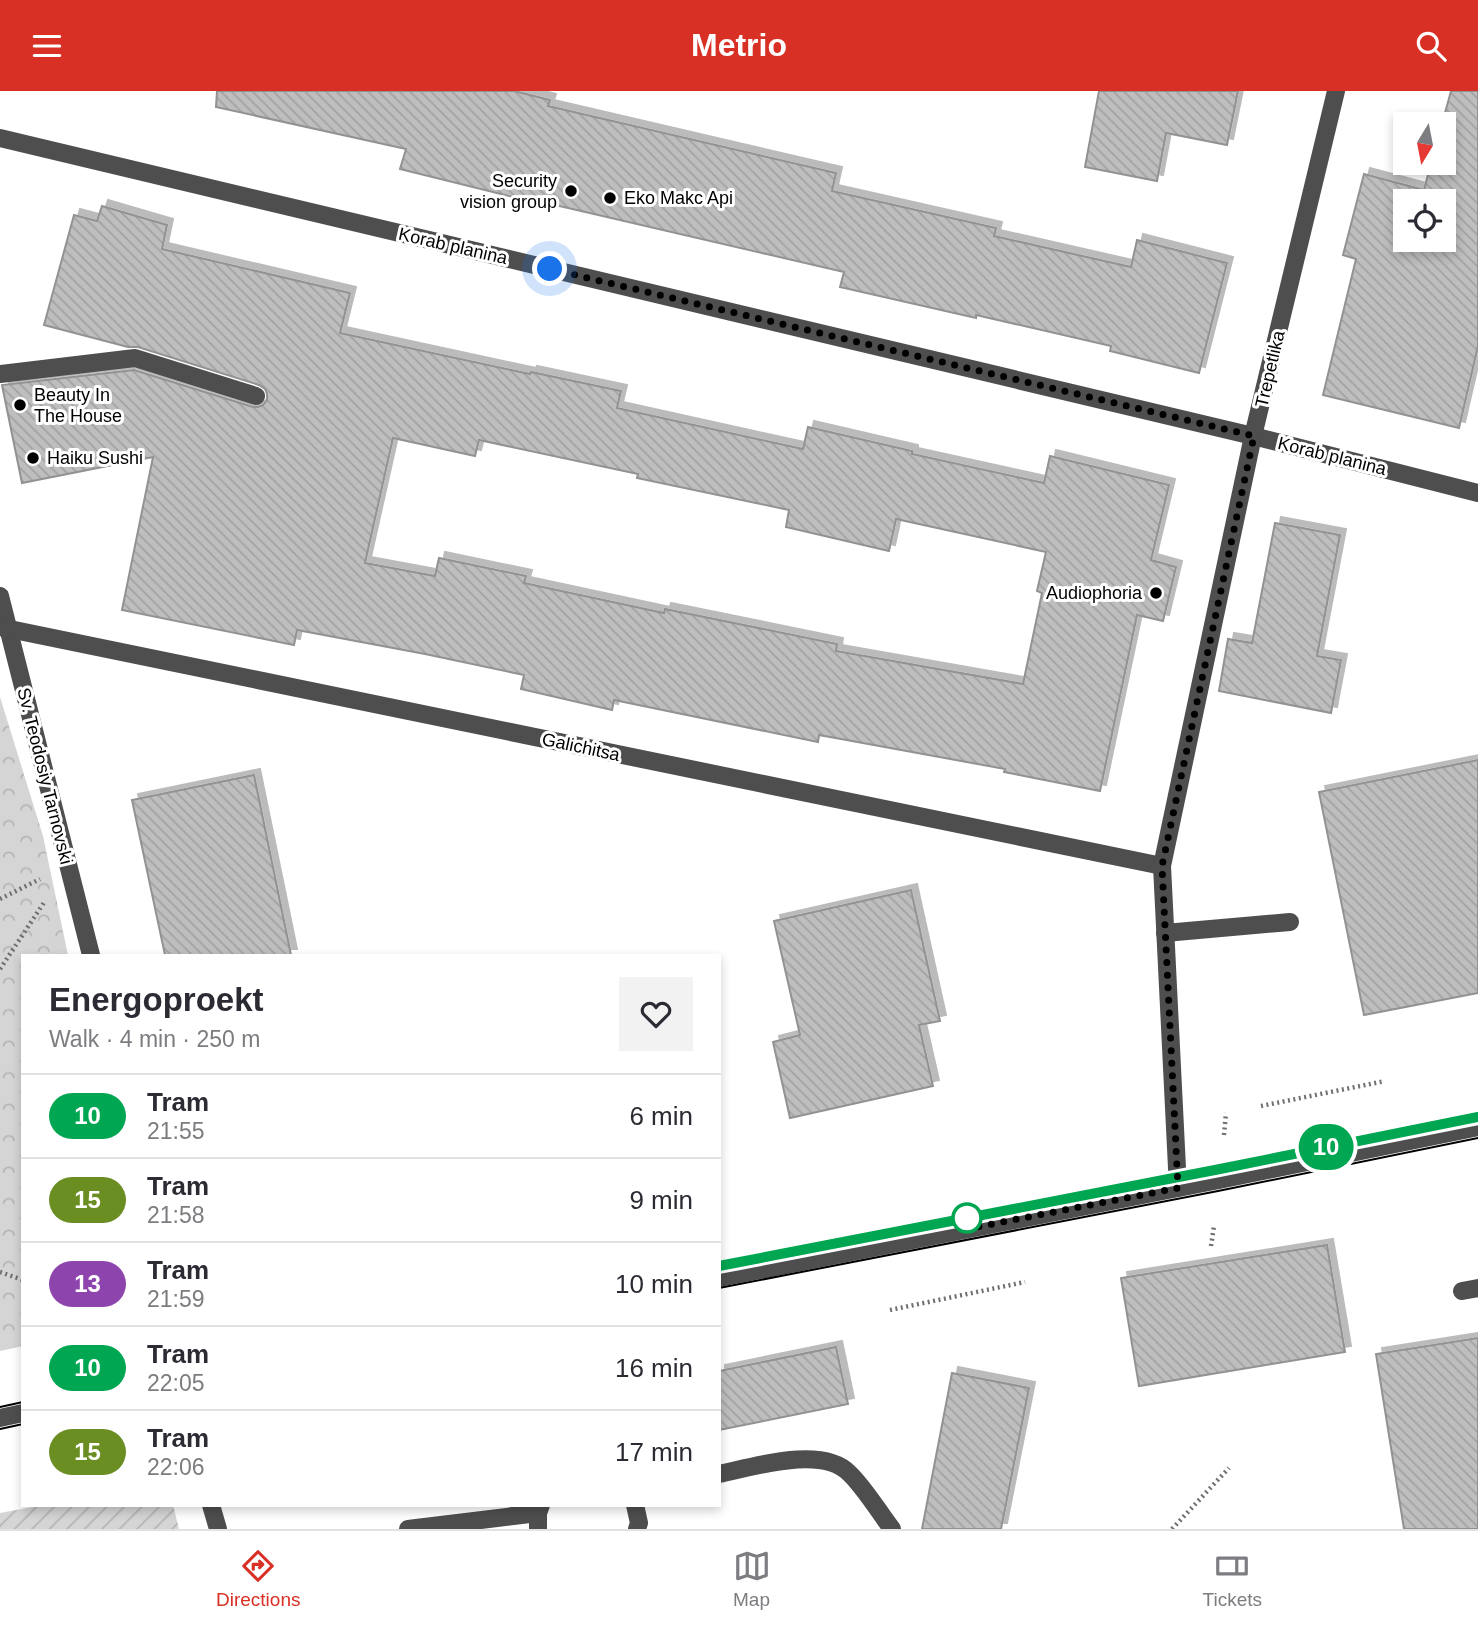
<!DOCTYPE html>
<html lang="en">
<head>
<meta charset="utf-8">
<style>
  :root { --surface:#fff; --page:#f2f2f3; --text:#2b2b33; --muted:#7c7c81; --line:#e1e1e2; --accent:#d93025 }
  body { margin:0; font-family:Helvetica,sans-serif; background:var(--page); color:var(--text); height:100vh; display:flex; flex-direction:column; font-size:26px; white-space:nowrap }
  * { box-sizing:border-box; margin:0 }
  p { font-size:23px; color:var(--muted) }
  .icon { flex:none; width:38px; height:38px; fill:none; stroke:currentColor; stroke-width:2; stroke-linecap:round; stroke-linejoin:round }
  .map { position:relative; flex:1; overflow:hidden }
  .panel { position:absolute; left:21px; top:863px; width:700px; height:553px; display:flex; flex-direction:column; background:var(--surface); border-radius:0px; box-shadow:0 4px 10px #0003 }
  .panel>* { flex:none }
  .badge { padding:0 14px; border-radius:23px; font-size:24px; line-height:46px }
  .needle { width:46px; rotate:190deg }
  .tools { position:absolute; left:1393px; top:21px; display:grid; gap:14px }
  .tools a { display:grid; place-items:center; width:63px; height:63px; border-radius:0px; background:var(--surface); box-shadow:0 4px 10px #0003; font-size:35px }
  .you { position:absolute; width:35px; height:35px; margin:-18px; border:5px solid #fff; border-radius:50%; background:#1a73e8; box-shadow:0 0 0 10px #1a73e833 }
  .map>.badge { position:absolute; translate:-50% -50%; box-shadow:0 0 0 4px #fff }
  .round { display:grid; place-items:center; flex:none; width:74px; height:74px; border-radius:0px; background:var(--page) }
  .headline { display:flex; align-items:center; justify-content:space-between; height:119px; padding:0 28px }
  h1 { font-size:33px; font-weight:700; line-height:52px }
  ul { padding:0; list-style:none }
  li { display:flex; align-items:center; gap:21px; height:84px; padding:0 28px; border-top:2px solid var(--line) }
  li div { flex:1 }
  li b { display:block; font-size:26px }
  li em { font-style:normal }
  li .badge { min-width:77px; font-weight:700; text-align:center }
  header { display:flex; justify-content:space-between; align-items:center; height:91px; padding:0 28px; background:var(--accent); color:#fff; font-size:32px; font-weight:700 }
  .tabs { display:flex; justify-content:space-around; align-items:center; height:98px; border-top:2px solid var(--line); background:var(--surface); font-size:19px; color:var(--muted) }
  .tabs a { display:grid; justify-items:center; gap:4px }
  .tabs .current { color:var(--accent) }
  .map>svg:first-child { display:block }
  .forest { fill:url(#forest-crowns) }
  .garden { fill:url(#garden-furrows) }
  .building { fill:url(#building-back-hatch); stroke:#929292; stroke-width:2; fill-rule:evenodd; filter:url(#shadow) }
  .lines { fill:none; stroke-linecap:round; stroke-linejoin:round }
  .path { stroke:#707070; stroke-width:4.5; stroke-dasharray:2 3.5; stroke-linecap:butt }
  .minor { stroke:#4e4e4e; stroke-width:18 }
  .tram { stroke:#000; stroke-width:2 }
  .line-casing { stroke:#fff; stroke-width:16 }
  .line { stroke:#00a651; stroke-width:10 }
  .walk { stroke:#000; stroke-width:7; stroke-dasharray:0 12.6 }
  .poi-dot { fill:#000; stroke:#fff; stroke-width:2.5 }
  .stop-dot { fill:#fff; stroke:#00a651; stroke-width:3.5 }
  .labels { text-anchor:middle; stroke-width:6; stroke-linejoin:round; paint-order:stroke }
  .poi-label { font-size:18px; fill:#000; stroke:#fff; text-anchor:start }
  .street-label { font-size:18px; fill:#000; stroke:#fff }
</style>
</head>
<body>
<header><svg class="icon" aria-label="menu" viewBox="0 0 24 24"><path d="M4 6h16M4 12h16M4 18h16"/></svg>Metrio<svg class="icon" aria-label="search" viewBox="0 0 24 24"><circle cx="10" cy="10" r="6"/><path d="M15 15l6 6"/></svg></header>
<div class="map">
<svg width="1478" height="1438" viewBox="0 0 1478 1438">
  <defs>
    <pattern id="forest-crowns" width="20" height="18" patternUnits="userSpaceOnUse" patternTransform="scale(1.75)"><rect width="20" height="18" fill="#d5d5d5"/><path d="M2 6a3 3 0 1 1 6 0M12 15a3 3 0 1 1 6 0" fill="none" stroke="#b5b5b5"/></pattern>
    <pattern id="garden-furrows" width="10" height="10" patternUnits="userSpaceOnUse" patternTransform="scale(1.75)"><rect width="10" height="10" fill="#d5d5d5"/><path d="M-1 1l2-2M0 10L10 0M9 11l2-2" fill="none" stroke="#b5b5b5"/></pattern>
    <pattern id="building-back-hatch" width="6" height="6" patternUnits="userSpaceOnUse" patternTransform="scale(1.75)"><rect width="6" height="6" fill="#bebebe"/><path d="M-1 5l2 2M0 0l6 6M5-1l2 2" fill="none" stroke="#a2a2a2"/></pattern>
    <filter id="shadow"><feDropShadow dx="6" dy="-6" stdDeviation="0" flood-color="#0004"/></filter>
  </defs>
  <rect width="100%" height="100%" fill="#fff"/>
  <!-- forest -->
  <path class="forest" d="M 0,606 L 43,745 L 68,864 L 23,864 L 23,1255 L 0,1260 Z"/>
  <!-- garden -->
  <path class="garden" d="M 43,1414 L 173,1414 L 179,1438 L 0,1438 L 0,1422 Z"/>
  <!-- building -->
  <g class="building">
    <path d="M 217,0 L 514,0 L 550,9 L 548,15 L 836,82 L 832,100 L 996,137 L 994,145 L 1131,176 L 1137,149 L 1227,172 L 1199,282 L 1110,260 L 1111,255 L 976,224 L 976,227 L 840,196 L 844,181 L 525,107 L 525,109 L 400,78 L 406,58 L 216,16 Z"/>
    <path d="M 1099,0 L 1238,0 L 1227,54 L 1166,42 L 1157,90 L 1085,76 Z"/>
    <path d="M 1451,0 L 1478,0 L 1478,255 L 1459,337 L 1323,304 L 1356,168 L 1343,164 L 1364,83 L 1424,99 L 1431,72 L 1444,72 L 1444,33 L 1442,33 ZM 1405,110 L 1444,110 L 1444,149 L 1405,149 Z"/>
    <path d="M 102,115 L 167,134 L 162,158 L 350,202 L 340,242 L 530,283 L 531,281 L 621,300 L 617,317 L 803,358 L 808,336 L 912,360 L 912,363 L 1044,392 L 1050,365 L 1169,394 L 1151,469 L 1176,476 L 1163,530 L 1137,524 L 1100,700 L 1004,681 L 1005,678 L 819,644 L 818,651 L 614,609 L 612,619 L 521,598 L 524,584 L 425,563 L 297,539 L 294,554 L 122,519 L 153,366 L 22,392 L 2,294 L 134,279 L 253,316 L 258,316 L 263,314 L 267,309 L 267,303 L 265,298 L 259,294 L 138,256 L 128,256 L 44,234 L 74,124 L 97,130 ZM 393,347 L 475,365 L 479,349 L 638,383 L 637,387 L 789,419 L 786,436 L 889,460 L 896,428 L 1046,461 L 1037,500 L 1042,502 L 1023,593 L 836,560 L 837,553 L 665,518 L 664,522 L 524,492 L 526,485 L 439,467 L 435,485 L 365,472 Z"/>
    <path d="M 1275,432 L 1340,444 L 1317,565 L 1341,569 L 1331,622 L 1219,600 L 1228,548 L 1252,552 Z"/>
    <path d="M 1478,669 L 1478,902 L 1364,924 L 1319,701 Z"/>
    <path d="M 254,684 L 291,864 L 165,864 L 132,709 Z"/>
    <path d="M 911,799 L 940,930 L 919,934 L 933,995 L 790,1027 L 773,951 L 800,944 L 774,830 Z"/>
    <path d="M 1327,1154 L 1345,1261 L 1139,1295 L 1121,1187 Z"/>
    <path d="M 1478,1247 L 1478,1438 L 1404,1438 L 1376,1263 Z"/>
    <path d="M 836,1256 L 848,1313 L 719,1339 L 719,1280 Z"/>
    <path d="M 952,1282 L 1029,1297 L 1001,1438 L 922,1438 Z"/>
  </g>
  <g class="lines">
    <!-- path -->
    <g class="path">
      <path d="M 0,808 L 40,788"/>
      <path d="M 0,878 L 45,810"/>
      <path d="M 1261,1015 L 1385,990"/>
      <path d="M 1224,1044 L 1226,1022"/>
      <path d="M 1211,1155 L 1214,1135"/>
      <path d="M 0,1181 L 23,1189"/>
      <path d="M 890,1219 L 1025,1191"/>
      <path d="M 1172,1438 L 1229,1377"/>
    </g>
    <!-- minor -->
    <g class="minor">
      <path d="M 0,47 L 1253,345 L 1478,402"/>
      <path d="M 0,283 L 135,267 L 256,305"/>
      <path d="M 0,505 L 91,864"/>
      <path d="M 0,536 L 1162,775"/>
      <path d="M 1165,842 L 1290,831"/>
      <path d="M 1178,1097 L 1162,775 L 1253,345 L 1336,0"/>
      <path d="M 719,1187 L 1219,1089 L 1478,1036"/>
      <path d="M 1462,1200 L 1478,1197"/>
      <path d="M 0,1327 L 23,1322"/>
      <path d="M 719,1383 C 753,1376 822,1354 849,1382 C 864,1396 879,1421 892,1438"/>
      <path d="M 211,1414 L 218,1438"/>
      <path d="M 635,1414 L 639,1432 L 637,1438"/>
      <path d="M 408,1438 L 538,1422"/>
      <path d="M 538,1438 L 538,1422 L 541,1414"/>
    </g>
    <!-- tram -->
    <g class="tram">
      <path d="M 719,1175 L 1220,1078 L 1478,1026"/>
      <path d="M 719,1197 L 1218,1100 L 1478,1047"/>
      <path d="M 0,1316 L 23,1311"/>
      <path d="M 0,1338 L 23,1333"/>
    </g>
  </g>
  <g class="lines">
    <!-- line casing -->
    <g class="line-casing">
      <path id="line" d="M 719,1175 L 1220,1078 L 1478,1026"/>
    </g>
    <!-- line -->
    <use href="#line" class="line"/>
    <!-- walk -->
    <path class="walk" d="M 550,178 L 1254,345 L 1162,775 L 1178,1097 L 961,1139 L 967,1127"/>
  </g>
  <!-- markers -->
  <g class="poi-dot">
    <circle cx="571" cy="100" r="7"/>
    <circle cx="610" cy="107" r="7"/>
    <circle cx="20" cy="314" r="7"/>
    <circle cx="33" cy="367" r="7"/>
    <circle cx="1156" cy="502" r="7"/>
  </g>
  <circle class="stop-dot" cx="967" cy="1127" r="14"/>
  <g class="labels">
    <!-- poi labels -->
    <g class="poi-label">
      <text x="557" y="96" text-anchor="end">Security<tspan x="557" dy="21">vision group</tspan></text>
      <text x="624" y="113">Eko Makc Api</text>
      <text x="34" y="310">Beauty In<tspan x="34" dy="21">The House</tspan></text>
      <text x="47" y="373">Haiku Sushi</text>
      <text x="1142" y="508" text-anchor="end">Audiophoria</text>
    </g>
    <!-- street labels -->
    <g class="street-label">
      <text transform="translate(453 155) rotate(13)" y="6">Korab planina</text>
      <text transform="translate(1270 278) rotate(-77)" y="6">Trepetlika</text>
      <text transform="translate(1332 365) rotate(14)" y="6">Korab planina</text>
      <text transform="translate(581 656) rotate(12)" y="6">Galichitsa</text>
      <text transform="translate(45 685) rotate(76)" y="6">Sv. Teodosiy Tarnovski</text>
    </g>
  </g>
</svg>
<div class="tools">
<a><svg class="needle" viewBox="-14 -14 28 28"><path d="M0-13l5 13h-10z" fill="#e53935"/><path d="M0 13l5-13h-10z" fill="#7c7c81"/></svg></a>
<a><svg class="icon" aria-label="locate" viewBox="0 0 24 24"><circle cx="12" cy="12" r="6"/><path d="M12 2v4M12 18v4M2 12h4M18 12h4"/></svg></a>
</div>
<div class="you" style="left:550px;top:178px"></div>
<b class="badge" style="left:1326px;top:1056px;background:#00a651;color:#fff">10</b>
<section class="panel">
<div class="headline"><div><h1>Energoproekt</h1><p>Walk · 4 min · 250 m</p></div><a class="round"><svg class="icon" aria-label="heart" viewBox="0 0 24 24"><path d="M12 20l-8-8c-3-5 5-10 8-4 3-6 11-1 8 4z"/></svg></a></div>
<ul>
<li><span class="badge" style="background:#00a651;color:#fff">10</span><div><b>Tram</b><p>21:55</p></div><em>6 min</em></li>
<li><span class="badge" style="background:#6b8e23;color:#fff">15</span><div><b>Tram</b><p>21:58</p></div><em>9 min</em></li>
<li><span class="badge" style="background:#8e44ad;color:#fff">13</span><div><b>Tram</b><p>21:59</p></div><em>10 min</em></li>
<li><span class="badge" style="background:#00a651;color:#fff">10</span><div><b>Tram</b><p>22:05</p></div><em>16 min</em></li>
<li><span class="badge" style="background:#6b8e23;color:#fff">15</span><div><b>Tram</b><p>22:06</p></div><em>17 min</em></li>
</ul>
</section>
</div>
<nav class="tabs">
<a class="current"><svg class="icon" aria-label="directions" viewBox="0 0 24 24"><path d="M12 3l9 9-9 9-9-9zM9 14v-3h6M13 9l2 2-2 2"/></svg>Directions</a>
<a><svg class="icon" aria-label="map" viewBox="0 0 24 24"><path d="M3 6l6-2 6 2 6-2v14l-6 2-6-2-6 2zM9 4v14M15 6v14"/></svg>Map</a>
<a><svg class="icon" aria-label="tickets" viewBox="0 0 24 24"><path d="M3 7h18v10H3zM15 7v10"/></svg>Tickets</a>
</nav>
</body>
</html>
